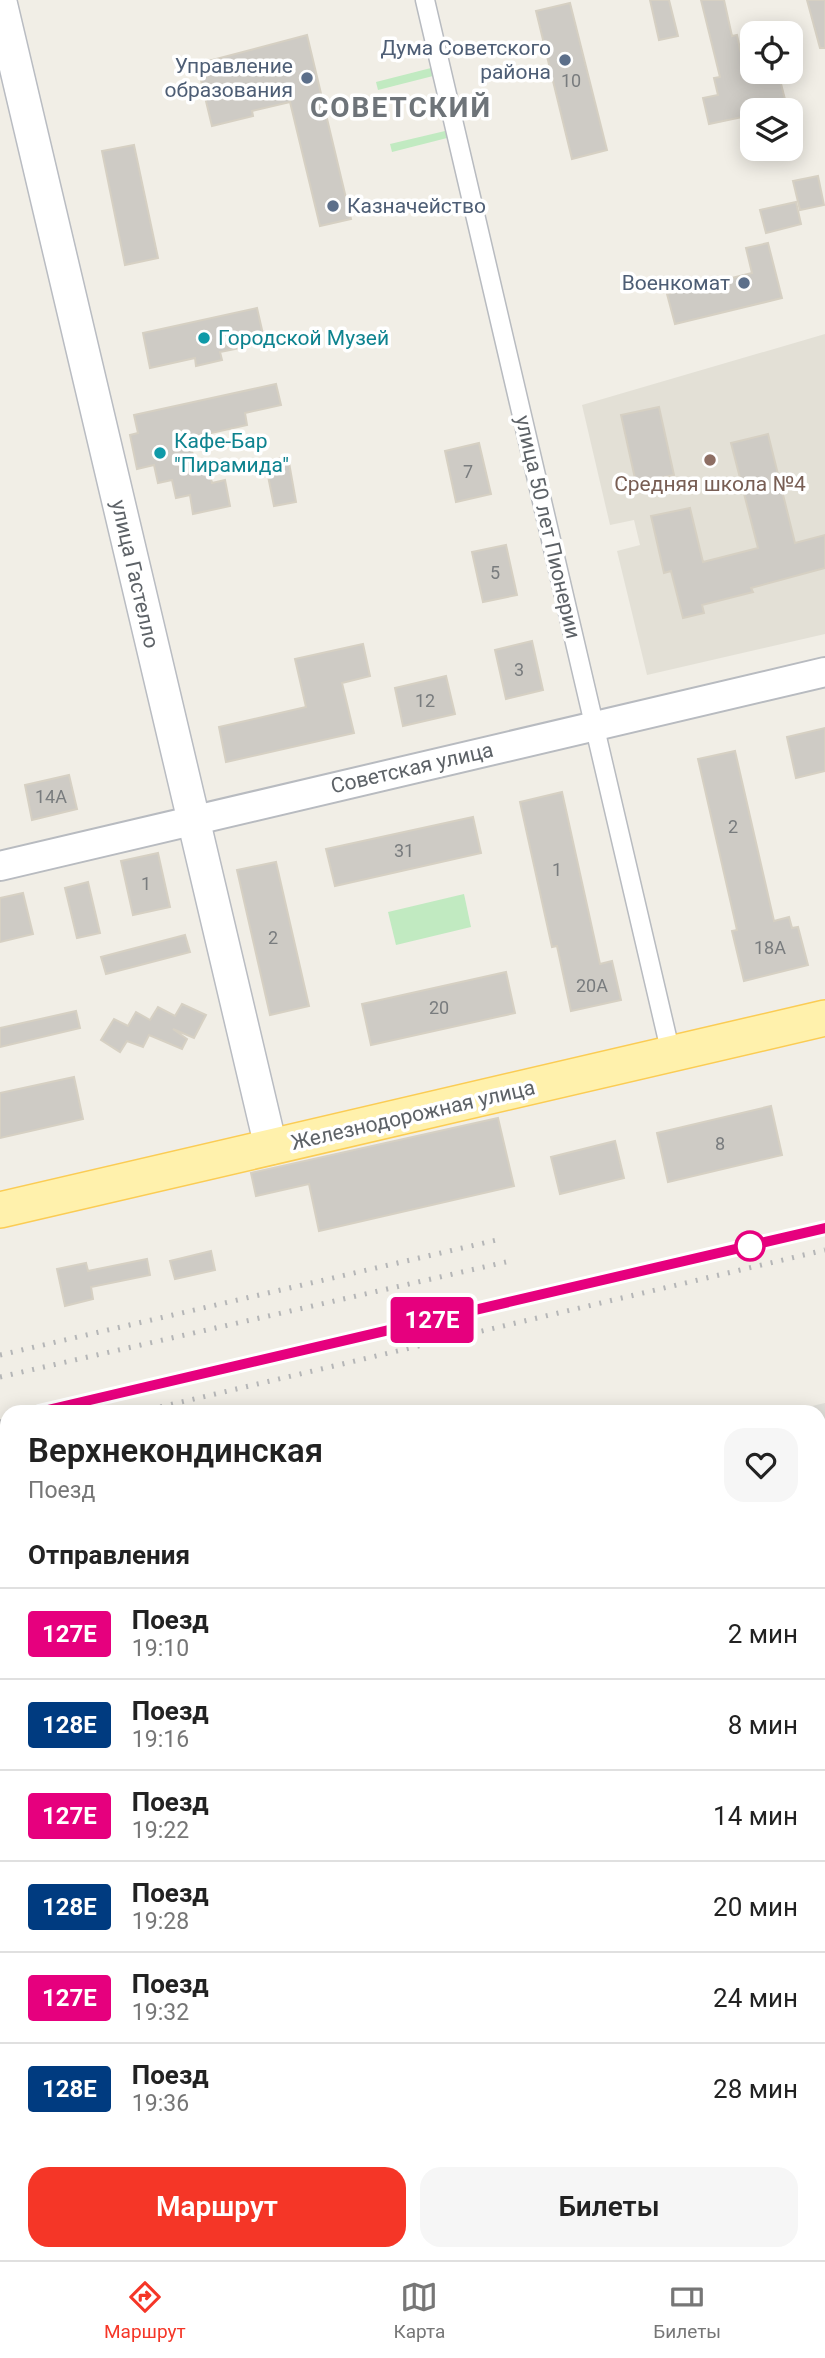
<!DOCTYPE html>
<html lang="ru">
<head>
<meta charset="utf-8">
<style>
  :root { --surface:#fff; --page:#f6f6f6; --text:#222; --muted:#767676; --line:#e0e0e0; --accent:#f53627 }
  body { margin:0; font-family:Roboto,sans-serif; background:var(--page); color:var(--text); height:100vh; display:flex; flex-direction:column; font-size:26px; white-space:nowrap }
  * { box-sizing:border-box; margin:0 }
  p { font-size:23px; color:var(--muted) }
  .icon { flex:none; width:38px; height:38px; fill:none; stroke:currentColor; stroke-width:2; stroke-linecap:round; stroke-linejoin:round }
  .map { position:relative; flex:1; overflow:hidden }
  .panel { position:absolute; left:0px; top:1405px; width:826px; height:856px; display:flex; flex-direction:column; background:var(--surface); border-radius:21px 21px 0 0; box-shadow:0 4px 18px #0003 }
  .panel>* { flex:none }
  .badge { padding:0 14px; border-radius:5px; font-size:24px; line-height:46px }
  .controls { position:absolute; left:740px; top:21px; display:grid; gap:14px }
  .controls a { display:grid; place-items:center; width:63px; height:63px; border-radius:14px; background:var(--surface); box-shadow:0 4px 18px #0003; font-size:35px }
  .map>.badge { position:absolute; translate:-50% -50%; box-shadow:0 0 0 4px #fff }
  h2 { padding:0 28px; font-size:26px; line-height:63px }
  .round { display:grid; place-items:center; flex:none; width:74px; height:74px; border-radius:21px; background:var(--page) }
  .overview { display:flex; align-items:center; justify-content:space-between; height:119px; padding:0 28px }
  h1 { font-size:33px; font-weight:600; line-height:52px }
  .button { display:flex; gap:14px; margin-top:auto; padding:14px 28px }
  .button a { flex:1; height:80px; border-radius:21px; background:var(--accent); color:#fff; font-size:28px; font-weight:600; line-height:80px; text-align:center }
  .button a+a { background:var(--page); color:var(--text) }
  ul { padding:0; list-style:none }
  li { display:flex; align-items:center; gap:21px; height:91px; padding:0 28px; border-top:2px solid var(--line) }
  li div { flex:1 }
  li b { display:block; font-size:26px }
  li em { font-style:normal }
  li .badge { min-width:77px; font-weight:700; text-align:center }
  .menu { display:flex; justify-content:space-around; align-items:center; height:98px; border-top:2px solid var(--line); background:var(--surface); font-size:19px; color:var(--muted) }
  .menu a { display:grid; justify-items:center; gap:4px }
  .menu .on { color:var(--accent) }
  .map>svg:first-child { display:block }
  .industrial { fill:#e1e0da }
  .education { fill:#e3e0d6 }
  .green { fill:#c1eac1 }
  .building { fill:#cecbc5; stroke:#d6d0c3; stroke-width:2 }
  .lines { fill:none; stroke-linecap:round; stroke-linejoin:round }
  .pedestrian-casing { stroke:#b8bbc0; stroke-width:21 }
  .tertiary-casing { stroke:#b8bbc0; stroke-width:32 }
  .secondary-casing { stroke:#b9bcc2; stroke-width:35 }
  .primary-casing { stroke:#fbcc54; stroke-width:38 }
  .pedestrian { stroke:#fff; stroke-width:18 }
  .tertiary { stroke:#fff; stroke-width:28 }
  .secondary { stroke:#fff; stroke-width:32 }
  .primary { stroke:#fff1ac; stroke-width:35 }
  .rail { stroke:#b5b6b7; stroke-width:5; stroke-dasharray:2 9; stroke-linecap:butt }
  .line-casing { stroke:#fff; stroke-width:16 }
  .line { stroke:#e6007e; stroke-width:10 }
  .service-dot { fill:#5c6f8a; stroke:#fff; stroke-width:2.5 }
  .culture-dot { fill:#0f9aa8; stroke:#fff; stroke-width:2.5 }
  .education-dot { fill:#8d6e63; stroke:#fff; stroke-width:2.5 }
  .stop-dot { fill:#fff; stroke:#e6007e; stroke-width:3.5 }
  .labels { text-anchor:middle; stroke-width:7; stroke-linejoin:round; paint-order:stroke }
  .number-label { font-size:18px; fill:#797c7e }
  .service-label { font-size:21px; fill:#4e5e75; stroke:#fff; text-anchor:end }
  .culture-label { font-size:21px; fill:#0d838f; stroke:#fff; text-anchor:start }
  .education-label { font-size:21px; fill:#785e54; stroke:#fff }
  .street-label { font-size:21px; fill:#5d6267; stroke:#fff }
  .district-label { font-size:28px; font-weight:bold; letter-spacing:2px; fill:#6e7479; stroke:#fff }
</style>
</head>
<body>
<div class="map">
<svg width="825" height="2260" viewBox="0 0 825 2260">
  <rect width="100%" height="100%" fill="#f1eee6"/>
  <!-- industrial -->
  <path class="industrial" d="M 825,1403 L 825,2260 L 0,2260 L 0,1599 L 7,1597 L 7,2254 L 819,2254 L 819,1412 L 786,1412 Z"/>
  <!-- education -->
  <path class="education" d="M 825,334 L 825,634 L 647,675 L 617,551 L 640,545 L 634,520 L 610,525 L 582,405 Z"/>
  <!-- green -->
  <g class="green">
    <path d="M 431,68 L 433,76 L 378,90 L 376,82 Z"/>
    <path d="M 445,131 L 447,138 L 392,152 L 390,144 Z"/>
    <path d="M 464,894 L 471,927 L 396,945 L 388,912 Z"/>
  </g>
  <!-- building -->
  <g class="building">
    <path d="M 650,0 L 669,0 L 678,36 L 659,40 Z"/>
    <path d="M 701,0 L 724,0 L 732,36 L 737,35 L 742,58 L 752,56 L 752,72 L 778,72 L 787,107 L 752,110 L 752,115 L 709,124 L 703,98 L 718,95 L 714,78 L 720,77 Z"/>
    <path d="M 807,0 L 825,0 L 825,48 L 820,48 Z"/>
    <path d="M 570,3 L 607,150 L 572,159 L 536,11 Z"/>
    <path d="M 307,35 L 351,219 L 320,226 L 290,102 L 252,111 L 253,116 L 212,126 L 197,64 Z"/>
    <path d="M 134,145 L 158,258 L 125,265 L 102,151 Z"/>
    <path d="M 818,176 L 824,205 L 800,210 L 793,181 Z"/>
    <path d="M 796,202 L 801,224 L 766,233 L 760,210 Z"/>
    <path d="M 768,243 L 782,298 L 675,324 L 667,294 L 752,273 L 746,248 Z"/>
    <path d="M 257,308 L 265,343 L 220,352 L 222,360 L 196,366 L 195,358 L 150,368 L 143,333 Z"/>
    <path d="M 276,384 L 281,405 L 245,413 L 247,425 L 189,438 L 196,468 L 208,466 L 212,483 L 225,480 L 230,506 L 193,514 L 190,495 L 176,498 L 172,480 L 158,483 L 154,465 L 137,469 L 130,435 L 138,433 L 134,415 Z"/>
    <path d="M 659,407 L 674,475 L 636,483 L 621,415 Z"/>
    <path d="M 768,434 L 795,543 L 825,535 L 825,568 L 751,588 L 753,592 L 702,605 L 704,613 L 683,618 L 671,571 L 664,573 L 651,516 L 690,508 L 703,562 L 758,548 L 731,443 Z"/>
    <path d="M 479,443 L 491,494 L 456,502 L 445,451 Z"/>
    <path d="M 288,457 L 296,502 L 274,506 L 265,461 Z"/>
    <path d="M 506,545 L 517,595 L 483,602 L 472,552 Z"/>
    <path d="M 532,641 L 543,690 L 506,699 L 495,650 Z"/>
    <path d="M 363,644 L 370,676 L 342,683 L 354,733 L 226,762 L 219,727 L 306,707 L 295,659 Z"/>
    <path d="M 446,676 L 455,714 L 403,726 L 395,688 Z"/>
    <path d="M 825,728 L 825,771 L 796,778 L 787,737 Z"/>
    <path d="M 735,751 L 774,921 L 789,917 L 792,928 L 798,927 L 808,965 L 744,981 L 732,931 L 737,930 L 698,759 Z"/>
    <path d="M 69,775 L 77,809 L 32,820 L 25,785 Z"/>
    <path d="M 562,792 L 600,964 L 612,961 L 621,1000 L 571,1011 L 557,946 L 552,947 L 520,802 Z"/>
    <path d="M 473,817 L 481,853 L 335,886 L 326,849 Z"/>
    <path d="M 158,853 L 170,907 L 133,915 L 121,861 Z"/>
    <path d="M 276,862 L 309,1006 L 270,1015 L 237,870 Z"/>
    <path d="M 88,882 L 100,933 L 77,938 L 65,888 Z"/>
    <path d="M 23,893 L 33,934 L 0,942 L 0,898 Z"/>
    <path d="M 185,935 L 190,952 L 106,974 L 101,957 Z"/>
    <path d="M 506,972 L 515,1013 L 371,1045 L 362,1004 Z"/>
    <path d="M 182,1004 L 206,1015 L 194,1038 L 173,1029 L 187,1039 L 182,1049 L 149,1035 L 143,1047 L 127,1041 L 120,1052 L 101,1040 L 114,1019 L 128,1026 L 136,1012 L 150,1020 L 158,1007 L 175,1016 Z"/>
    <path d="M 76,1011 L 80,1028 L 0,1047 L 0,1028 Z"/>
    <path d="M 74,1077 L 83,1119 L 0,1138 L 0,1093 Z"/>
    <path d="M 771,1106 L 782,1155 L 668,1182 L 657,1133 Z"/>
    <path d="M 498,1118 L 514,1186 L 319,1231 L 309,1184 L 256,1196 L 251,1173 Z"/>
    <path d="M 615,1141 L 624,1178 L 560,1194 L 551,1157 Z"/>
    <path d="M 211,1251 L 215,1270 L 175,1279 L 170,1261 Z"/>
    <path d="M 147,1259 L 150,1275 L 91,1287 L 93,1299 L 65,1306 L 57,1269 L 86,1263 L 88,1271 Z"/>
  </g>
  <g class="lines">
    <!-- pedestrian casing -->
    <g class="pedestrian-casing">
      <path id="pedestrian" d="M 425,0 L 671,1054"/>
    </g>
    <!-- tertiary casing -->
    <g class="tertiary-casing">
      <path id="tertiary" d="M 0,866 L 825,672"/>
    </g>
    <!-- secondary casing -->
    <g class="secondary-casing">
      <path id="secondary" d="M 0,0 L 271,1148"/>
    </g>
    <!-- primary casing -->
    <g class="primary-casing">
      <path id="primary" d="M 0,1210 L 825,1018"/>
    </g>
    <!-- pedestrian -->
    <use href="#pedestrian" class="pedestrian"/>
    <!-- tertiary -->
    <use href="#tertiary" class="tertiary"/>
    <!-- secondary -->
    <use href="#secondary" class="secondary"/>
    <!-- primary -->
    <use href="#primary" class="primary"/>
    <!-- rail -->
    <g class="rail">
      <path d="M 0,1355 L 501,1239"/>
      <path d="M 0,1377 L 506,1262"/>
      <path d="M 40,1412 L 825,1228"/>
      <path d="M 139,1412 L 825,1250"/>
      <path d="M 0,1422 L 7,1420"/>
      <path d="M 0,1445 L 7,1443"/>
      <path d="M 0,1873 L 7,1871"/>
      <path d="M 819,2228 L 825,2238"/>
    </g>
  </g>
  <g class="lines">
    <!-- line casing -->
    <g class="line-casing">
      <path id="line" d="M 39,1412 L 825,1228"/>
    </g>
    <!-- line -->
    <use href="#line" class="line"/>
  </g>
  <!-- markers -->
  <g class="service-dot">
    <circle cx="565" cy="60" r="7"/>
    <circle cx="307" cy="78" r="7"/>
    <circle cx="333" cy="206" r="7"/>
    <circle cx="744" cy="283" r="7"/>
  </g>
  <g class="culture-dot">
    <circle cx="204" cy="338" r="7"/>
    <circle cx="160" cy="453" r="7"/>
  </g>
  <circle class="education-dot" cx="710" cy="460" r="7"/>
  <circle class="stop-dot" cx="750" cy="1246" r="14"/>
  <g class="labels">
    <!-- number labels -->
    <g class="number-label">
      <text x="571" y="87">10</text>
      <text x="468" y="478">7</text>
      <text x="495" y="579">5</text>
      <text x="519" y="676">3</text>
      <text x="425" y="707">12</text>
      <text x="51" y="803">14А</text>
      <text x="733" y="833">2</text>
      <text x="404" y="857">31</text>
      <text x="557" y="876">1</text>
      <text x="146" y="890">1</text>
      <text x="273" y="944">2</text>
      <text x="770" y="954">18А</text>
      <text x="592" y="992">20А</text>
      <text x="439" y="1014">20</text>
      <text x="720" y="1150">8</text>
    </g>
    <!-- service labels -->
    <g class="service-label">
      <text x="551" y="55">Дума Советского<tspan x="551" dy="24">района</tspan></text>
      <text x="293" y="73">Управление<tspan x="293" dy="24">образования</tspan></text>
      <text x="347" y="213" text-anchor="start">Казначейство</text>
      <text x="730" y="290">Военкомат</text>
    </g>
    <!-- culture labels -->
    <g class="culture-label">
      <text x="218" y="345">Городской Музей</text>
      <text x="174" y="448">Кафе-Бар<tspan x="174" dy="24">"Пирамида"</tspan></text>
    </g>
    <!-- education labels -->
    <g class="education-label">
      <text x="710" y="491">Средняя школа №4</text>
    </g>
    <!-- street labels -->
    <g class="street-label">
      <text transform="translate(548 527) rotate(77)" y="7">улица 50 лет Пионерии</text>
      <text transform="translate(135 574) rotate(77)" y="7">улица Гастелло</text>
      <text transform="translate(412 768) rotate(-13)" y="7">Советская улица</text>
      <text transform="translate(413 1115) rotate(-13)" y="7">Железнодорожная улица</text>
    </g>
    <!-- district labels -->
    <g class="district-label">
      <text x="401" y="117">СОВЕТСКИЙ</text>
    </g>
  </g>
</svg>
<div class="controls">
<a><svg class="icon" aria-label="locate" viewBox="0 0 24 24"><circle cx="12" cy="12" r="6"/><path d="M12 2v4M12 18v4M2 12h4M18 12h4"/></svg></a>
<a><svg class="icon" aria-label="layers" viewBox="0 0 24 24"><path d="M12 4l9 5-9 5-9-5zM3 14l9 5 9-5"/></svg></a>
</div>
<b class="badge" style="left:432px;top:1320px;background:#e6007e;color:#fff">127Е</b>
<section class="panel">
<div class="overview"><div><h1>Верхнекондинская</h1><p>Поезд</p></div><a class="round"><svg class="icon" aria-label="heart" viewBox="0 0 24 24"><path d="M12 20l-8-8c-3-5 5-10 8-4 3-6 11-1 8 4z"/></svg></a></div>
<h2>Отправления</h2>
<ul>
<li><span class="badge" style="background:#e6007e;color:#fff">127Е</span><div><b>Поезд</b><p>19:10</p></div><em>2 мин</em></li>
<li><span class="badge" style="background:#003b80;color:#fff">128Е</span><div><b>Поезд</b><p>19:16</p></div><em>8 мин</em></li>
<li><span class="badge" style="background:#e6007e;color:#fff">127Е</span><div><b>Поезд</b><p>19:22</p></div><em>14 мин</em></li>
<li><span class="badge" style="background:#003b80;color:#fff">128Е</span><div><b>Поезд</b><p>19:28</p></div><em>20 мин</em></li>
<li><span class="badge" style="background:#e6007e;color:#fff">127Е</span><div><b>Поезд</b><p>19:32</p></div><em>24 мин</em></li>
<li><span class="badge" style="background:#003b80;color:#fff">128Е</span><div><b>Поезд</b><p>19:36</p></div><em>28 мин</em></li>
</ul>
<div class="button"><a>Маршрут</a><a>Билеты</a></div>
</section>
</div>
<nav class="menu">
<a class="on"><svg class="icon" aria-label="directions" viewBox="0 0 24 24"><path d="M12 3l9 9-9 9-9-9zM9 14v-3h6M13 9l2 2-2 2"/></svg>Маршрут</a>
<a><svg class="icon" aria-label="map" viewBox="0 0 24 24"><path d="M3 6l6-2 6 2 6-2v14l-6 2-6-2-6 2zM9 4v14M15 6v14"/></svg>Карта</a>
<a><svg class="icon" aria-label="tickets" viewBox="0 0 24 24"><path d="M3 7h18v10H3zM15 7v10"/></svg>Билеты</a>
</nav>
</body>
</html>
